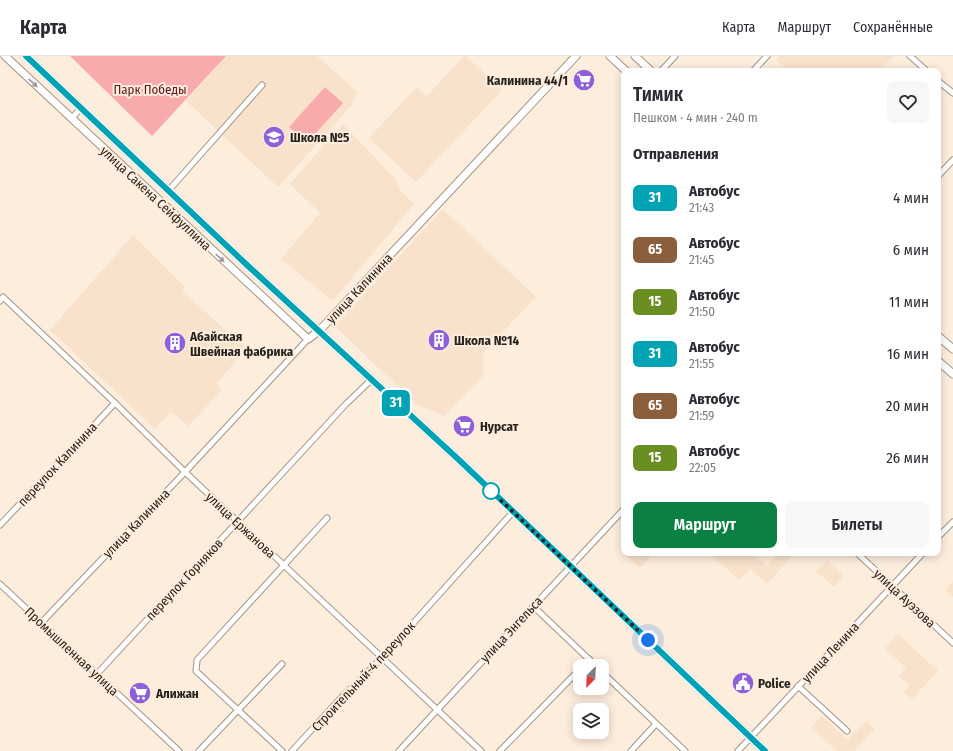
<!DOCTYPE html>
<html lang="ru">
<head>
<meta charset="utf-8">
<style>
  :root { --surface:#fff; --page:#f7f7f7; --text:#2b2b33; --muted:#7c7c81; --line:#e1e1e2; --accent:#0b8043 }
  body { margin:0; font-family:"Fira Sans Condensed",sans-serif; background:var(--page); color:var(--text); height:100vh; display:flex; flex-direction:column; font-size:15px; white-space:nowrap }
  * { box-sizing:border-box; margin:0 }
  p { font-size:13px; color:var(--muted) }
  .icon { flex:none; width:22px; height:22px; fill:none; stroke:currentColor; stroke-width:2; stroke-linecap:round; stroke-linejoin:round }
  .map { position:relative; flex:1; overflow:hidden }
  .drawer { position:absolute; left:621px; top:12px; width:320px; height:488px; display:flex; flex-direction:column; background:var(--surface); border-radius:8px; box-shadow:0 2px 10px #0003 }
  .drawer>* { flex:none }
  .badge { padding:0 8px; border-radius:6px; font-size:14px; line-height:26px }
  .needle { width:26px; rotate:204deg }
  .fabs { position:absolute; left:573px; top:603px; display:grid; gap:8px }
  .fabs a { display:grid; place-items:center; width:36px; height:36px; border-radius:8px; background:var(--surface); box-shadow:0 2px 10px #0003; font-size:20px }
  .you { position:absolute; width:20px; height:20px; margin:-10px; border:3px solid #fff; border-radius:50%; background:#1a73e8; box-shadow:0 0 0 6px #1a73e833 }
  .map>.badge { position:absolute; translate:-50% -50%; box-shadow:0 0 0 2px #fff }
  h2 { padding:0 12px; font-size:15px; line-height:36px }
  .round { display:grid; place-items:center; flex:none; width:42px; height:42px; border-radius:8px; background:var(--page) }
  .overview { display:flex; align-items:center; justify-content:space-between; height:68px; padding:0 12px }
  h1 { font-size:19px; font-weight:600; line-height:30px }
  .cta { display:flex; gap:8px; margin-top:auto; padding:8px 12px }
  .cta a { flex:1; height:46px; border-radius:8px; background:var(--accent); color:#fff; font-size:16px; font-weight:600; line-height:46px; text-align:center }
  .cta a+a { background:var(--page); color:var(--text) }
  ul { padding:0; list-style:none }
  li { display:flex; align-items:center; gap:12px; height:52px; padding:0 12px }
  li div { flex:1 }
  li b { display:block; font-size:15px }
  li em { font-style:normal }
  li .badge { min-width:44px; font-weight:700; text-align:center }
  header { display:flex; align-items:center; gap:24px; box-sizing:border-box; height:56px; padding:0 20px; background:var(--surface); border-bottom:1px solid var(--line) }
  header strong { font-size:19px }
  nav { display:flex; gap:22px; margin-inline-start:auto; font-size:14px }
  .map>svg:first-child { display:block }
  .built { fill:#f8e2cc }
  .green { fill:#f8aaad }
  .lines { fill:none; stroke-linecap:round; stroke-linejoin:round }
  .street-casing { stroke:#a29485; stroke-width:7 }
  .secondary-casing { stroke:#a29485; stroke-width:9 }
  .street { stroke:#fff; stroke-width:5 }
  .secondary { stroke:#fff; stroke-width:7 }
  .oneway { fill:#9e9c99 }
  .line-casing { stroke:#fff; stroke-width:9 }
  .line { stroke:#00a3b4; stroke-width:6 }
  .walk { stroke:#28231d; stroke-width:4; stroke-dasharray:0 7.2 }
  .stop-dot { fill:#fff; stroke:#00a3b4; stroke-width:2 }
  .labels { text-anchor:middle; stroke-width:4; stroke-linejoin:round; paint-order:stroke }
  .poi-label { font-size:13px; font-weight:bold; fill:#28231d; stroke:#fdeddd; text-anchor:start }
  .park-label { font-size:13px; fill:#601320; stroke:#fdeddd }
  .street-label { font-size:13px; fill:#28231d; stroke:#fdeddd }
</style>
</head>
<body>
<header>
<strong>Карта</strong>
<nav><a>Карта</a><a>Маршрут</a><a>Сохранённые</a></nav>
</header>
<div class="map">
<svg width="953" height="695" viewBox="0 0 953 695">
  <rect width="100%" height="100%" fill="#fdeddd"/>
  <!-- built -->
  <g class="built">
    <path d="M 226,0 L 317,0 L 357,36 L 351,50 L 278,131 L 186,45 Z"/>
    <path d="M 464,0 L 466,0 L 502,34 L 416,126 L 369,82 L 417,31 L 427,40 Z"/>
    <path d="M 779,0 L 893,0 L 879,15 L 789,15 L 776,3 Z"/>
    <path d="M 343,68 L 397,125 L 401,135 L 414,148 L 333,245 L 281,203 L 320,157 L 290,128 Z"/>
    <path d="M 443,153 L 536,241 L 483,297 L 483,320 L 444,360 L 416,348 L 335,270 Z"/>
    <path d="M 133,179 L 185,231 L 182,235 L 246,293 L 216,328 L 222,334 L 188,370 L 171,355 L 155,373 L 50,274 Z"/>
    <path d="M 627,497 L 647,497 L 651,500 L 640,512 L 625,499 Z"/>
    <path d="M 709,497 L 753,497 L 767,510 L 779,497 L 788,497 L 792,500 L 767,528 L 750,513 L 739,524 Z"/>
    <path d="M 827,504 L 844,520 L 834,531 L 816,515 Z"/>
    <path d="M 953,525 L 953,541 L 945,535 Z"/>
    <path d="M 898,578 L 938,615 L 912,643 L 904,636 L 910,629 L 899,620 L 906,612 L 885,592 Z"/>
    <path d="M 822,660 L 847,684 L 866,665 L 875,673 L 854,695 L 837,695 L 811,671 Z"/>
  </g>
  <!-- green -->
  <g class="green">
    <path d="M 70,0 L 226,0 L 152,80 Z"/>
    <path d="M 325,31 L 343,47 L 307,87 L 289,71 Z"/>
  </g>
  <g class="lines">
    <!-- street casing -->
    <g class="street-casing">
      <g id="street">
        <path d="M 910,0 L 927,15"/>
        <path d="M 661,15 L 675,0"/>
        <path d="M 753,15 L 767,0"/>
        <path d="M 938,25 L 953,37"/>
        <path d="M 72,62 L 81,52"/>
        <path d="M 938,120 L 953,104"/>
        <path d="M 169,134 L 262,29"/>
        <path d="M 0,245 L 3,241 L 115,347 L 185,416 L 481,695"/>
        <path d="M 0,469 L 115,347"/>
        <path d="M 938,481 L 953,466"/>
        <path d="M 857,497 L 953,587"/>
        <path d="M 0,528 L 179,695"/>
        <path d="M 533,550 L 596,610"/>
        <path d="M 42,566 L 185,416 L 308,283"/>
        <path d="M 583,610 L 589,603"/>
        <path d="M 602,616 L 685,695"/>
        <path d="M 97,618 L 345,349 L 371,324"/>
        <path d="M 798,630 L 847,675"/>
        <path d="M 199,695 L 282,608"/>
        <path d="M 282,695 L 196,615 L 197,604 L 327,462"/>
        <path d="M 292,695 L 338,645 L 382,602 L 513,456"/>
        <path d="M 399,695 L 624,453"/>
        <path d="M 500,695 L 580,613"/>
        <path d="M 631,695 L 656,668"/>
        <path d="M 738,695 L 923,497"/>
      </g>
    </g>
    <!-- secondary casing -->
    <g class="secondary-casing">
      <g id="secondary">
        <path d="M 5,0 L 308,283 L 319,275 L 576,0"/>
        <path d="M 26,0 L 247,209 L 458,403 L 765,695"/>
        <path d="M 610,0 L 626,15"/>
        <path d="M 635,0 L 651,15"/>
        <path d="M 938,280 L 953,293"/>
        <path d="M 938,305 L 953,318"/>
      </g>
    </g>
    <!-- street -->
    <use href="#street" class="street"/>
    <!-- secondary -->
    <use href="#secondary" class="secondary"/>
  </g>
  <!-- one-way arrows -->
  <defs><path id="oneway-solid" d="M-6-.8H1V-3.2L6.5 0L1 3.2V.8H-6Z"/></defs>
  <g class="oneway">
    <use href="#oneway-solid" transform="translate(33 27) rotate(43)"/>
    <use href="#oneway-solid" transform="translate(220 202) rotate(43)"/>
  </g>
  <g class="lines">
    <!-- line casing -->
    <g class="line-casing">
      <path id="line" d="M 26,0 L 247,209 L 458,403 L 765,695"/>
    </g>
    <!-- line -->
    <use href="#line" class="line"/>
    <!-- walk -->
    <path class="walk" d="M 491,435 L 648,584"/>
  </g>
  <!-- icons -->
  <defs>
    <g id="supermarket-disc" transform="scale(1.15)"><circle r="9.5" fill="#8d60da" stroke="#fdeddd"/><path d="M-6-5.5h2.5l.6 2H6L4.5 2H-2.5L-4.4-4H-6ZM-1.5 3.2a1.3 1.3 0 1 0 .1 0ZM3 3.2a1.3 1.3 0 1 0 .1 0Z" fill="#fff"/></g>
    <g id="school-disc" transform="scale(1.15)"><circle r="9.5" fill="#8d60da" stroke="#fdeddd"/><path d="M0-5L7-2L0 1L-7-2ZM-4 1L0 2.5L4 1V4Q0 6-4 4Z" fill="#fff"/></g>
    <g id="building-disc" transform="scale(1.15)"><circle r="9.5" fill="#8d60da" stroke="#fdeddd"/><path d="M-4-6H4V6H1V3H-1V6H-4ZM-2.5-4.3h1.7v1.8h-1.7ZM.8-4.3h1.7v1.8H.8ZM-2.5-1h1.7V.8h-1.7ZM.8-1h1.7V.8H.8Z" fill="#fff"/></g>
    <g id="civic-disc" transform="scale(1.15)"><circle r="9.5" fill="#8d60da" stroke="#fdeddd"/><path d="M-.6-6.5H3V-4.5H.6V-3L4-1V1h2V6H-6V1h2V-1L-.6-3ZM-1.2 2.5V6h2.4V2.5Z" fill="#fff"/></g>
  </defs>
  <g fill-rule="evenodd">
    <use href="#supermarket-disc" x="584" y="24"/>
    <use href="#school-disc" x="274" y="81"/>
    <use href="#building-disc" x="439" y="284"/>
    <use href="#building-disc" x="175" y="287"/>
    <use href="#supermarket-disc" x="464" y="370"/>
    <use href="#civic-disc" x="743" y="627"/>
    <use href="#supermarket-disc" x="140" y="637"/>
  </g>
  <!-- markers -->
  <circle class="stop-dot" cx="491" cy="435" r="8"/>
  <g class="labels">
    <!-- poi labels -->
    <g class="poi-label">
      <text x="568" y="29" text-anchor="end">Калинина 44/1</text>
      <text x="290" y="86">Школа №5</text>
      <text x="190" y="285">Абайская<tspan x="190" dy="15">Швейная фабрика</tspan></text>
      <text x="454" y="289">Школа №14</text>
      <text x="480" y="375">Нурсат</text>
      <text x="758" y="632">Police</text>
      <text x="156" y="642">Алижан</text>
    </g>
    <!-- park labels -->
    <g class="park-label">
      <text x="150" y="38">Парк Победы</text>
    </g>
    <!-- street labels -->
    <g class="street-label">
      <text transform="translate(156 142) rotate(43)" y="5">улица Сакена Сейфуллина</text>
      <text transform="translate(359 232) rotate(-47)" y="5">улица Калинина</text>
      <text transform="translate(57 408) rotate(-47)" y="5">переулок Калинина</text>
      <text transform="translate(136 467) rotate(-46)" y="5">улица Калинина</text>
      <text transform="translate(241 469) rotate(43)" y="5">улица Ержанова</text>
      <text transform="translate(184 523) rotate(-47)" y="5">переулок Горняков</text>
      <text transform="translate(905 542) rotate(43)" y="5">улица Ауэзова</text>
      <text transform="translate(511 573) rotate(-47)" y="5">улица Энгельса</text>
      <text transform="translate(72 595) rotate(43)" y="5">Промышленная улица</text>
      <text transform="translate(830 596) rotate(-47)" y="5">улица Ленина</text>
      <text transform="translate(363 620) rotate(-47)" y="5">Строительный-4 переулок</text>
    </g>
  </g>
</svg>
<div class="fabs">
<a><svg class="needle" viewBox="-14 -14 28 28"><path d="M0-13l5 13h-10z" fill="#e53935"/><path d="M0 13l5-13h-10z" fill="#7c7c81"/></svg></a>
<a><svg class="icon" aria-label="layers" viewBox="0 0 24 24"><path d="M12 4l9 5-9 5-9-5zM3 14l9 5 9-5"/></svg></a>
</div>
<div class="you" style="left:648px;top:584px"></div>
<b class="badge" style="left:396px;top:347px;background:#00a3b4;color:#fff">31</b>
<section class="drawer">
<div class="overview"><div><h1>Тимик</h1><p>Пешком · 4 мин · 240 m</p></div><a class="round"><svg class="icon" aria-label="heart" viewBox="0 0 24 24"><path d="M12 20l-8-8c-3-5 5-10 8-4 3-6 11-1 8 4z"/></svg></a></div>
<h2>Отправления</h2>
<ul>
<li><span class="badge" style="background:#00a3b4;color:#fff">31</span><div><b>Автобус</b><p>21:43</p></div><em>4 мин</em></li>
<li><span class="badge" style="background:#8b5e3c;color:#fff">65</span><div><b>Автобус</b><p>21:45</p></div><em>6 мин</em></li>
<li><span class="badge" style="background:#6b8e23;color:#fff">15</span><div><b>Автобус</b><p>21:50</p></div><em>11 мин</em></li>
<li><span class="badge" style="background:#00a3b4;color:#fff">31</span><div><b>Автобус</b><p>21:55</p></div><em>16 мин</em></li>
<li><span class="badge" style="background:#8b5e3c;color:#fff">65</span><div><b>Автобус</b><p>21:59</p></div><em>20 мин</em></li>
<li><span class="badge" style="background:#6b8e23;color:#fff">15</span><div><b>Автобус</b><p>22:05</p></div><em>26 мин</em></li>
</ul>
<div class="cta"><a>Маршрут</a><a>Билеты</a></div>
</section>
</div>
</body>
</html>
